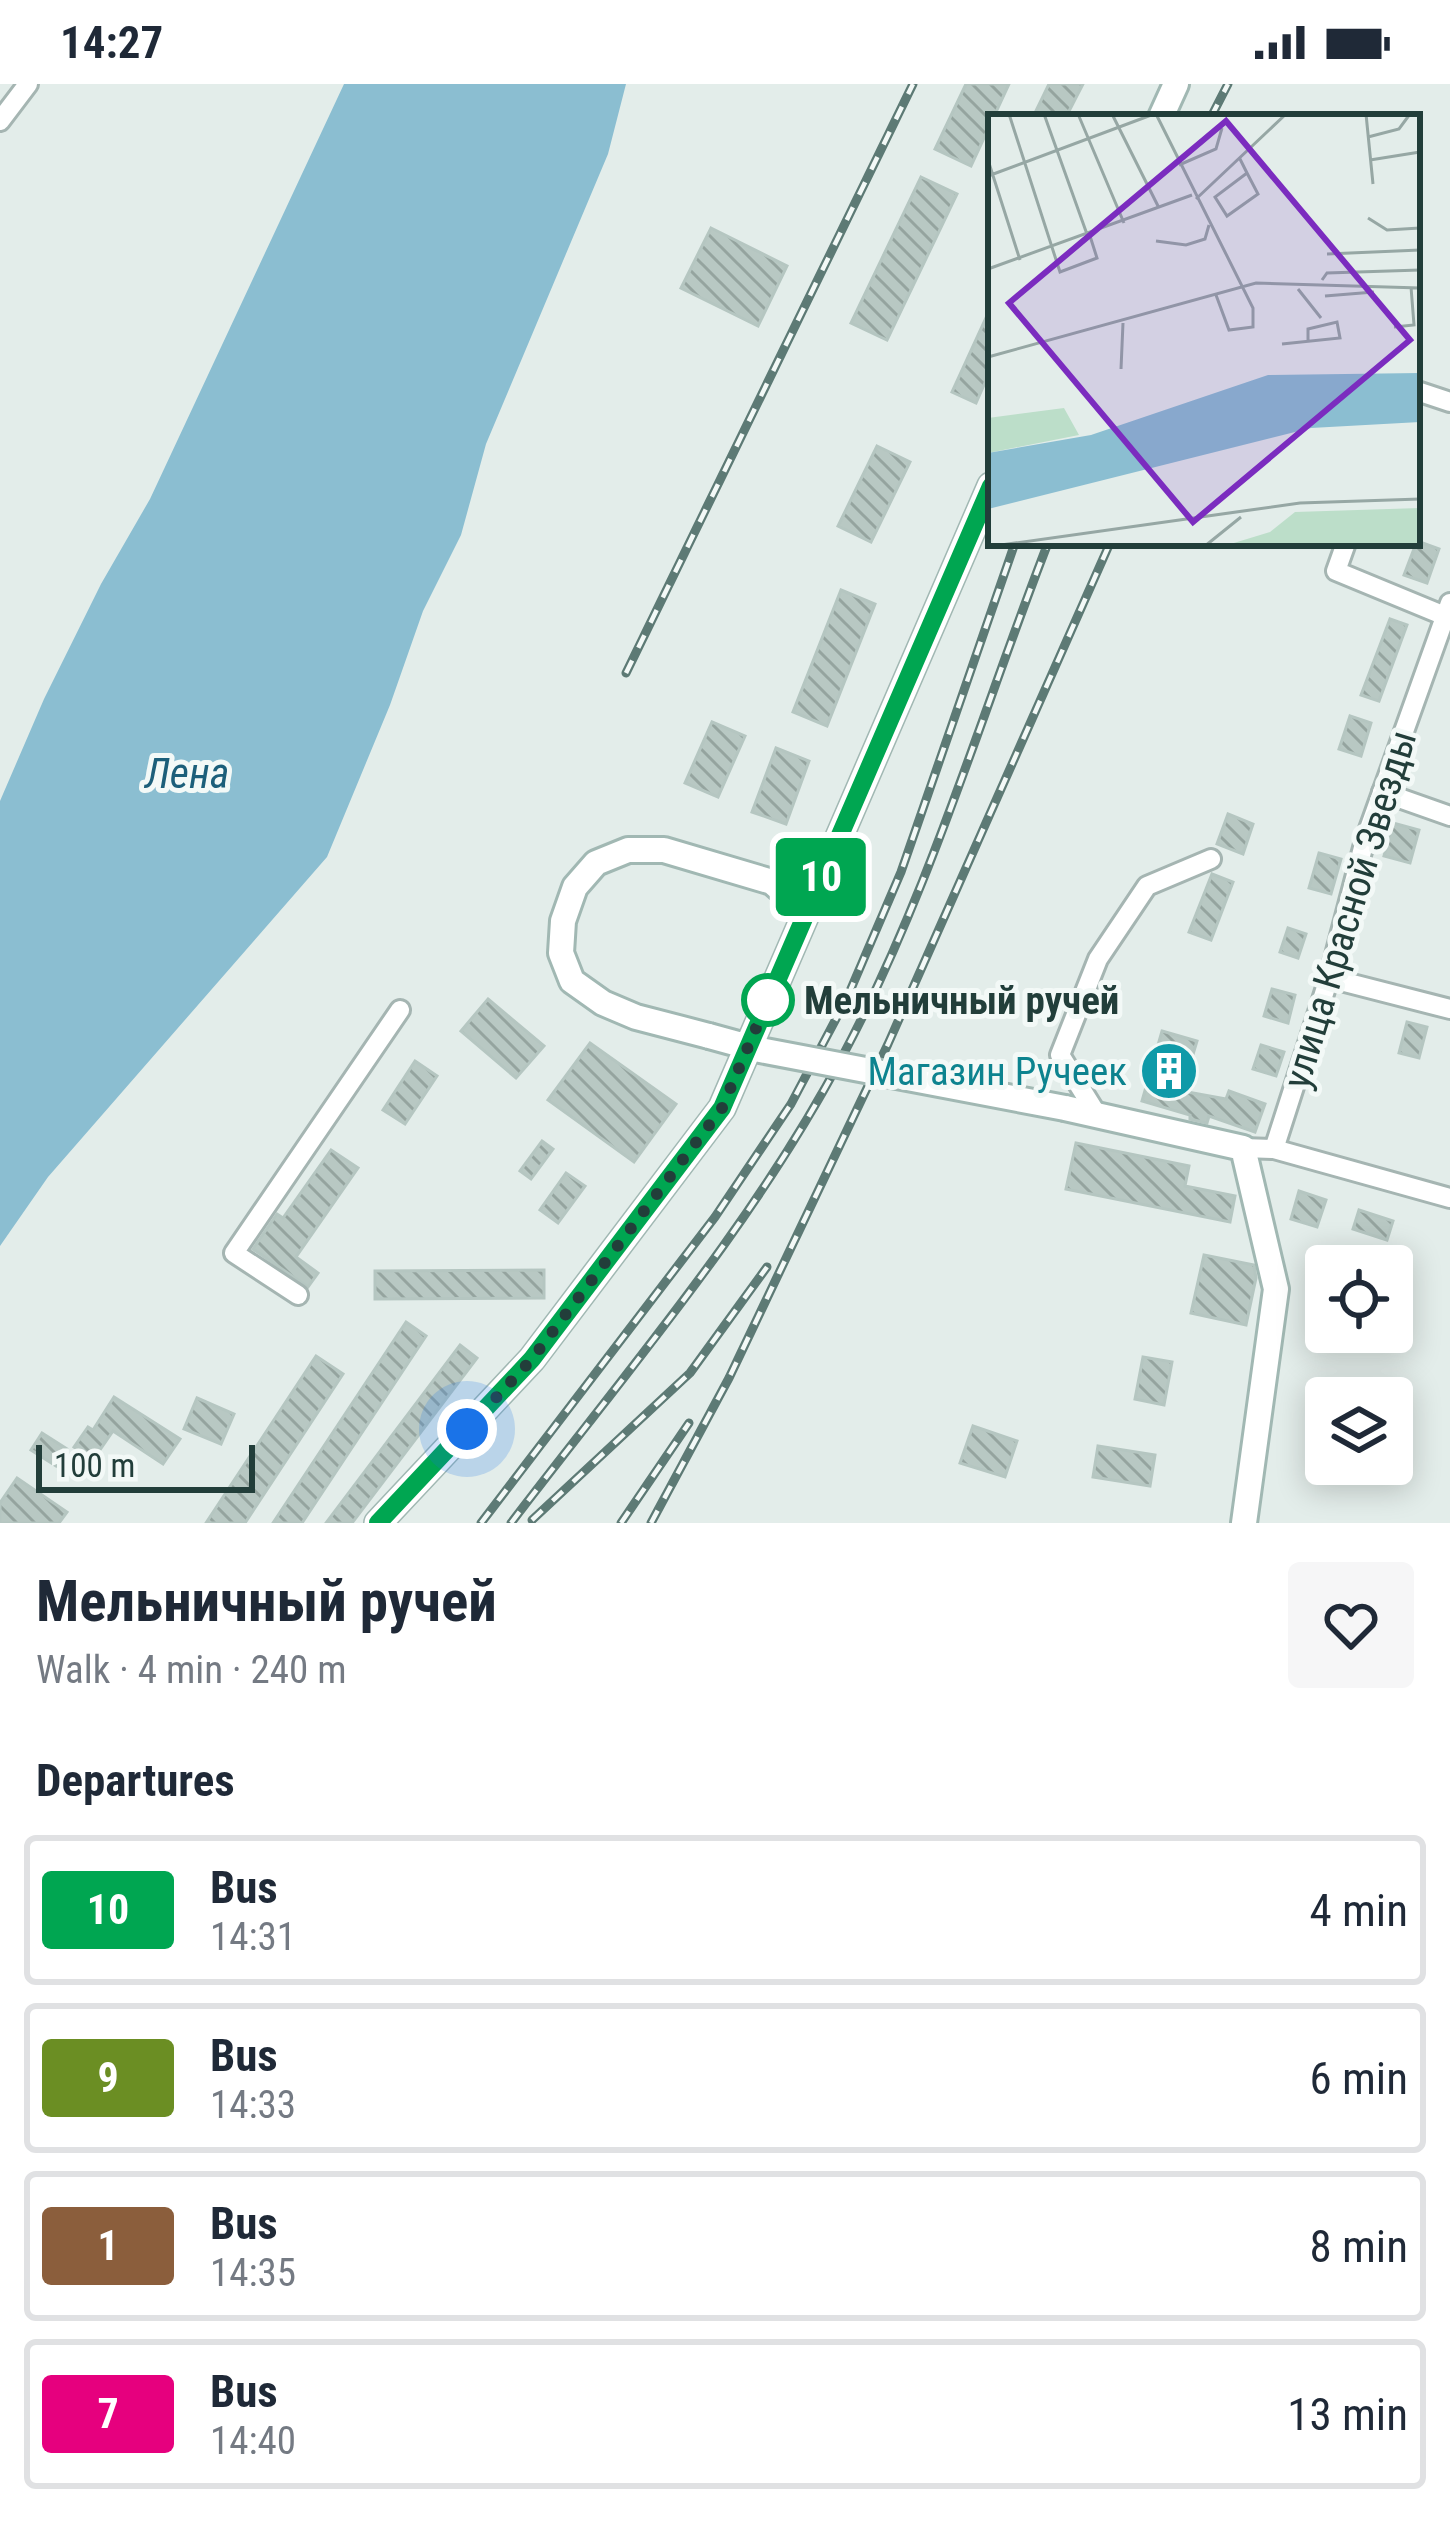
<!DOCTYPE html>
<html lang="en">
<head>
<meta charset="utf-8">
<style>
  :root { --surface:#fff; --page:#f6f6f7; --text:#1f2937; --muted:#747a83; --line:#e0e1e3 }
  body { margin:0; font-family:"Roboto Condensed",sans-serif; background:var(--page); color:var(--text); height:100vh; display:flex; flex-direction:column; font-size:45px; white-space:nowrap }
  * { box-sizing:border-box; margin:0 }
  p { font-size:39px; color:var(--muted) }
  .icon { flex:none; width:66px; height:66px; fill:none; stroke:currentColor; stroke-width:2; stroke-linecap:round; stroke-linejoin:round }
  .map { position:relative; height:1439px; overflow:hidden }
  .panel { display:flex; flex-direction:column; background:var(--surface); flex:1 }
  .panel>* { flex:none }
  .badge { padding:0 24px; border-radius:9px; font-size:42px; line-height:78px }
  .fabs { position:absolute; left:1305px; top:1161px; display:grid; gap:24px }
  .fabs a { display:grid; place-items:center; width:108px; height:108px; border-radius:12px; background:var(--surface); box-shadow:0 6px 30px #0003; font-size:60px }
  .scale { position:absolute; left:36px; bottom:30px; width:219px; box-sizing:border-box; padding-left:12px; border:6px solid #223e3a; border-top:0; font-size:33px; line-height:42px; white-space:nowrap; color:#223e3a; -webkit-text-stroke:9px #f3f9f7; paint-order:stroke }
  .you { position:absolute; width:60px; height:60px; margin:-30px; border:9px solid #fff; border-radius:50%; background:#1a73e8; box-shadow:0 0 0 18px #1a73e833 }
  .map>.badge { position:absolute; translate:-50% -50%; box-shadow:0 0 0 6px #fff }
  h2 { padding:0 36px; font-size:45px; line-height:108px }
  .round { display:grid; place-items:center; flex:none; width:126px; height:126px; border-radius:12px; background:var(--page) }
  .summary { display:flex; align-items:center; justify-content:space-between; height:204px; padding:0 36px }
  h1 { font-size:57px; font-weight:700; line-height:90px }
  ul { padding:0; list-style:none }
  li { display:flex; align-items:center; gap:36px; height:150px; margin:0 24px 18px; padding:0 12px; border:6px solid var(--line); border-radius:12px }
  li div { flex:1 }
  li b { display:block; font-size:45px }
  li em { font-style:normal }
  li .badge { min-width:132px; font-weight:700; text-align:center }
  .status { display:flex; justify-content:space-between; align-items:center; height:84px; padding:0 60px; background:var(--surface); direction:ltr }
  .status svg { height:33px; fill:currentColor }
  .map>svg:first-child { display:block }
  .water { fill:#8bbed1 }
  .building { fill:url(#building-back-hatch); stroke:#b5c6c1; stroke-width:3 }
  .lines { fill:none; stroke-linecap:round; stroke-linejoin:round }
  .street-casing { stroke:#a5b5b2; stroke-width:24 }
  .secondary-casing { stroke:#a1b8b3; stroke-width:30 }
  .street { stroke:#fff; stroke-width:18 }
  .secondary { stroke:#fff; stroke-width:24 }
  .rail-casing { stroke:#5d7a75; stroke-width:9 }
  .rail { stroke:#f3f9f7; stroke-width:4.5; stroke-dasharray:14; stroke-linecap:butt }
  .secondary-bridge-casing { stroke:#a1b8b3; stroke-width:30; stroke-linecap:butt }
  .secondary-bridge { stroke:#fff; stroke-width:24 }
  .line-casing { stroke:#fff; stroke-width:27 }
  .line { stroke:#00a651; stroke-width:18 }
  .walk { stroke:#223e3a; stroke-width:12; stroke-dasharray:0 21.6 }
  .stop-dot { fill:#fff; stroke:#00a651; stroke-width:6 }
  .labels { text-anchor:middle; stroke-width:10; stroke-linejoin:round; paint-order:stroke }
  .street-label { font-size:39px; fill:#223e3a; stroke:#f3f9f7 }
  .stop-label { font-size:39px; font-weight:bold; fill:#223e3a; stroke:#f3f9f7; text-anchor:start }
  .culture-label { font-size:39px; fill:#0d838f; stroke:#f3f9f7; text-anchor:end }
  .water-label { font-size:42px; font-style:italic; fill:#1c5f7a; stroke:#f3f9f7 }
  .inset-road { fill:none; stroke:#96a7a4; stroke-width:3 }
  .view { fill:#7b2cbf; fill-opacity:0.15; stroke:#7b2cbf; stroke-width:6 }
  .inset-edge { fill:none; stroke:#223e3a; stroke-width:6 }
</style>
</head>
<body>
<div class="status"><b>14:27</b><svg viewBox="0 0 49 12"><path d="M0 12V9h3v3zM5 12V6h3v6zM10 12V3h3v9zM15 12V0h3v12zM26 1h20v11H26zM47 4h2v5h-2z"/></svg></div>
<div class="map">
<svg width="1450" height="1439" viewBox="0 0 1450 1439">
  <defs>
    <pattern id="building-back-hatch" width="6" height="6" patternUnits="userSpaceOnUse" patternTransform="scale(3)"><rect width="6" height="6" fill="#b8c8c3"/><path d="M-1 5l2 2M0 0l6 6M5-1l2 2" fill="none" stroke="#95a49f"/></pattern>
  </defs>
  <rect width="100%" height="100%" fill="#e3edea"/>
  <!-- water -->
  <path class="water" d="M 344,0 L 626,0 L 608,70 L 486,360 L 461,451 L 423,527 L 390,621 L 327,773 L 48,1093 L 0,1162 L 0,717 L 44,615 L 101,500 L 150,415 Z"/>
  <!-- building -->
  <g class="building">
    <path d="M 966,0 L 1009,0 L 971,82 L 935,65 Z"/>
    <path d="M 1049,0 L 1083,0 L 1066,33 L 1033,33 Z"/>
    <path d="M 921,93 L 957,110 L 887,256 L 851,239 Z"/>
    <path d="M 711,144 L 787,182 L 758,242 L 681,204 Z"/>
    <path d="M 991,223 L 991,285 L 976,319 L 952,308 Z"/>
    <path d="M 877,362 L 910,378 L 871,458 L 838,442 Z"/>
    <path d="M 1417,457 L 1439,465 L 1427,499 L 1404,491 Z"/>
    <path d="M 841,506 L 875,520 L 827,642 L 793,628 Z"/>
    <path d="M 1390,535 L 1407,541 L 1379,617 L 1361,611 Z"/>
    <path d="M 1350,632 L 1371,639 L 1361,672 L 1339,665 Z"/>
    <path d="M 712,638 L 745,652 L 718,713 L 685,699 Z"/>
    <path d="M 776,664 L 809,677 L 786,740 L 752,728 Z"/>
    <path d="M 1228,730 L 1253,740 L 1243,770 L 1217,760 Z"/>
    <path d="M 1393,739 L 1419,746 L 1410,779 L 1384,772 Z"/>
    <path d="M 1319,769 L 1341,775 L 1331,810 L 1309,804 Z"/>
    <path d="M 1212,790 L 1233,798 L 1211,856 L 1189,848 Z"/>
    <path d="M 1288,844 L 1306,850 L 1298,874 L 1280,868 Z"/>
    <path d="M 1272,905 L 1295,911 L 1288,939 L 1264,932 Z"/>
    <path d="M 488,915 L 544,962 L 516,994 L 461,947 Z"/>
    <path d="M 1407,938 L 1427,943 L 1419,974 L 1399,969 Z"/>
    <path d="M 1162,947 L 1197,957 L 1182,1007 L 1226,1015 L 1229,1007 L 1265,1020 L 1255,1048 L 1209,1032 L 1207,1039 L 1190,1035 L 1190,1031 L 1142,1017 Z"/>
    <path d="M 590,959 L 676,1020 L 634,1078 L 548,1016 Z"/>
    <path d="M 1261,961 L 1284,968 L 1276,992 L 1253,985 Z"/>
    <path d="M 415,977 L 437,992 L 405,1040 L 383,1026 Z"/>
    <path d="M 542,1057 L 553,1065 L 531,1095 L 520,1087 Z"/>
    <path d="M 1076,1059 L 1189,1082 L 1185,1102 L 1235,1112 L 1230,1138 L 1066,1105 Z"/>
    <path d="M 331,1066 L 358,1084 L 296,1173 L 318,1189 L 308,1203 L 253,1165 L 277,1130 L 283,1134 Z"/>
    <path d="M 566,1089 L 585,1102 L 558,1139 L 540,1126 Z"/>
    <path d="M 1299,1107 L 1326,1116 L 1317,1143 L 1291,1135 Z"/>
    <path d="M 1359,1126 L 1393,1137 L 1387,1156 L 1353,1145 Z"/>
    <path d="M 1204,1171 L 1254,1181 L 1256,1194 L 1246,1241 L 1191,1229 Z"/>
    <path d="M 544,1186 L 544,1214 L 375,1215 L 375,1187 Z"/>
    <path d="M 406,1238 L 426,1252 L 302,1439 L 273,1439 Z"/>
    <path d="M 460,1261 L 477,1274 L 352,1439 L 326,1439 Z"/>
    <path d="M 316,1272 L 343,1290 L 245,1439 L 206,1439 Z"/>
    <path d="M 1143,1273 L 1172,1278 L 1164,1321 L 1135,1315 Z"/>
    <path d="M 114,1313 L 180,1355 L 163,1380 L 113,1347 L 93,1376 L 74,1363 L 88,1343 L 93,1346 Z"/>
    <path d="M 197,1314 L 234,1330 L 221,1360 L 184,1345 Z"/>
    <path d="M 973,1342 L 1017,1357 L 1005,1393 L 960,1379 Z"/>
    <path d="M 42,1349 L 67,1365 L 56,1382 L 31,1366 Z"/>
    <path d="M 1098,1362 L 1155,1371 L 1150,1402 L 1093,1393 Z"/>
    <path d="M 17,1394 L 67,1428 L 59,1439 L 0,1439 L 0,1419 Z"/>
  </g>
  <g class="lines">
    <!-- street casing -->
    <g class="street-casing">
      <g id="street">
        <path d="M 0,37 L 28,0"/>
        <path d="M 1417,307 L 1450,318"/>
        <path d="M 1346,459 L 1336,487 L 1445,532"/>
        <path d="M 1382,708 L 1450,732"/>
        <path d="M 1329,894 L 1450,925"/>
        <path d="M 1098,1032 L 1060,971 L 1098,875 L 1147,802 L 1211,775"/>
        <path d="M 1243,1064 L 1274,1065 L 1450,1114"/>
        <path d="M 1274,1065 L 1329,894 L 1365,756 L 1450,519"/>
        <path d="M 298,1211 L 234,1169 L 400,926"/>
      </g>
    </g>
    <!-- secondary casing -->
    <g class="secondary-casing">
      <g id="secondary">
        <path d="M 1161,33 L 1176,0"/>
        <path d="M 709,952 L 636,933 L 603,919 L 572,897 L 561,869 L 563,837 L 575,803 L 596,779 L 628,766 L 664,766 L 772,798 L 806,828"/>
        <path d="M 1065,1024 L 1243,1064 L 1276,1205 L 1244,1439"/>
        <path d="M 378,1439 L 532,1275 L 722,1024 L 991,402"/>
      </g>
    </g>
    <!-- street -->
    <use href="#street" class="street"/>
    <!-- secondary -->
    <use href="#secondary" class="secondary"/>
    <!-- rail casing -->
    <g class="rail-casing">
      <g id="rail">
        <path d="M 1211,33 L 1228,0"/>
        <path d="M 626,589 L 913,0"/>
        <path d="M 532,1436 L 690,1289 L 767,1183"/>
        <path d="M 481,1439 L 715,1133 L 791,1020 L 847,914 L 901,788 L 1015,459"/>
        <path d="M 511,1439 C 626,1288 753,1141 842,973 C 929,810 981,631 1048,459"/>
        <path d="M 621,1439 L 689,1339"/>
        <path d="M 651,1439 L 729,1294 L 888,960 L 1110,459"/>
      </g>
    </g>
    <!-- rail -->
    <use href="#rail" class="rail"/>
    <!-- secondary-bridge casing -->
    <g class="secondary-bridge-casing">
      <path id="secondary-bridge" d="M 709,952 L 760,966 L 1065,1024"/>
    </g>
    <!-- secondary-bridge -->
    <use href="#secondary-bridge" class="secondary-bridge"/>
  </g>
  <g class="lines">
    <!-- line casing -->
    <g class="line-casing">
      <path id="line" d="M 378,1439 L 532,1275 L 722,1024 L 991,402"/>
    </g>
    <!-- line -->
    <use href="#line" class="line"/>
    <!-- walk -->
    <path class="walk" d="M 467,1345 L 532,1275 L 722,1024 L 768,916"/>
  </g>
  <!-- icons -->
  <defs>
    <g id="building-disc" transform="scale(3)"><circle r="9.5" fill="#0f9aa8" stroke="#f3f9f7"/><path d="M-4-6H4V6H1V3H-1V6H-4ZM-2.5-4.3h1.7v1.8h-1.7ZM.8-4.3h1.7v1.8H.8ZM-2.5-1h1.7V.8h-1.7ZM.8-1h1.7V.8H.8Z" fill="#fff"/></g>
  </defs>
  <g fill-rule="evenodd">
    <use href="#building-disc" x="1169" y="987"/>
  </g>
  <!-- markers -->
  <circle class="stop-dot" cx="768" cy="916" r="24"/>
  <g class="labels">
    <!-- street labels -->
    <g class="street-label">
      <text transform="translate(1349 825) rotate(-73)" y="14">улица Красной Звезды</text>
    </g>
    <!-- stop labels -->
    <g class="stop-label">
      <text x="804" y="930">Мельничный ручей</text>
    </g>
    <!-- culture labels -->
    <g class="culture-label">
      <text x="1127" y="1001">Магазин Ручеек</text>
    </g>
    <!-- water labels -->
    <g class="water-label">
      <text x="187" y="704">Лена</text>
    </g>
  </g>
  <!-- overview -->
  <g transform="translate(988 30)">
    <rect width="432" height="432" fill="#e3edea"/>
    <path d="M 76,294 L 91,321 L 0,339 L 0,304 ZM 432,394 L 432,432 L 236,432 L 282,418 L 307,398 Z" fill="#bcdec9"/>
    <path d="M 432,259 L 432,308 L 323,314 L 0,395 L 0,339 L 103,321 L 280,261 Z" fill="#8bbed1"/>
    <path class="inset-road" d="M 21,0 L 72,158 L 109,144 L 102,122M 56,0 L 100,123M 90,0 L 136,109M 124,0 L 171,94M 168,0 L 265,194 L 265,213 L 241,216 L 228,181M 378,0 L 385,70M 380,23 L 411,15 L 422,0M 252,45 L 259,59 L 270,80 L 239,102 L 227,83 L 259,59M 0,46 L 32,146M 382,46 L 432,38M 191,51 L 228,35 L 234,14M 0,62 L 166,0M 208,85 L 298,0M 380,104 L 399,116 L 432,114M 168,127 L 198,131 L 217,125 L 221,111M 339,140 L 432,136M 0,155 L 204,81M 334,166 L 339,159 L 432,156M 310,175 L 333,204M 337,182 L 386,178M 406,213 L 426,211 L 423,173M 294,230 L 352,224 L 349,208 L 320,215 L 320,227M 0,243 L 268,169 L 432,174M 133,255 L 135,209M 6,432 L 312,389 L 432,385M 217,432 L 253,403"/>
    <path class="view" d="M 238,7 L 422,226 L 205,408 L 21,189 Z"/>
    <rect width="432" height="432" class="inset-edge"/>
  </g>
</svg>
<div class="fabs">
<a><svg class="icon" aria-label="locate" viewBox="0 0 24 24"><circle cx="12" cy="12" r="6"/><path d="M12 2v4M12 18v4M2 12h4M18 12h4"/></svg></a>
<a><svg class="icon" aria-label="layers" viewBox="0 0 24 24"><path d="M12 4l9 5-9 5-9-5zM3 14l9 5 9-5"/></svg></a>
</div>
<div class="scale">100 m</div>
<div class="you" style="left:467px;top:1345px"></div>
<b class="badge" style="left:821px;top:793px;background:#00a651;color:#fff">10</b>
</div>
<section class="panel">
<div class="summary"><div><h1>Мельничный ручей</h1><p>Walk · 4 min · 240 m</p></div><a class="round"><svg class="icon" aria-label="heart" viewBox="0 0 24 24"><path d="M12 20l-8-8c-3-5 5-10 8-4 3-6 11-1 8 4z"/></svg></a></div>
<h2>Departures</h2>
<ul>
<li><span class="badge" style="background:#00a651;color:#fff">10</span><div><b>Bus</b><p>14:31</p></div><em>4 min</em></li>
<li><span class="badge" style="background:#6b8e23;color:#fff">9</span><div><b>Bus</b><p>14:33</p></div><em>6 min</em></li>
<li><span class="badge" style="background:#8b5e3c;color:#fff">1</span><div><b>Bus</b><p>14:35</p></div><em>8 min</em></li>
<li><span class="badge" style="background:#e6007e;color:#fff">7</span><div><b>Bus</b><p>14:40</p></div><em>13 min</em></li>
</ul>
</section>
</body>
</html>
